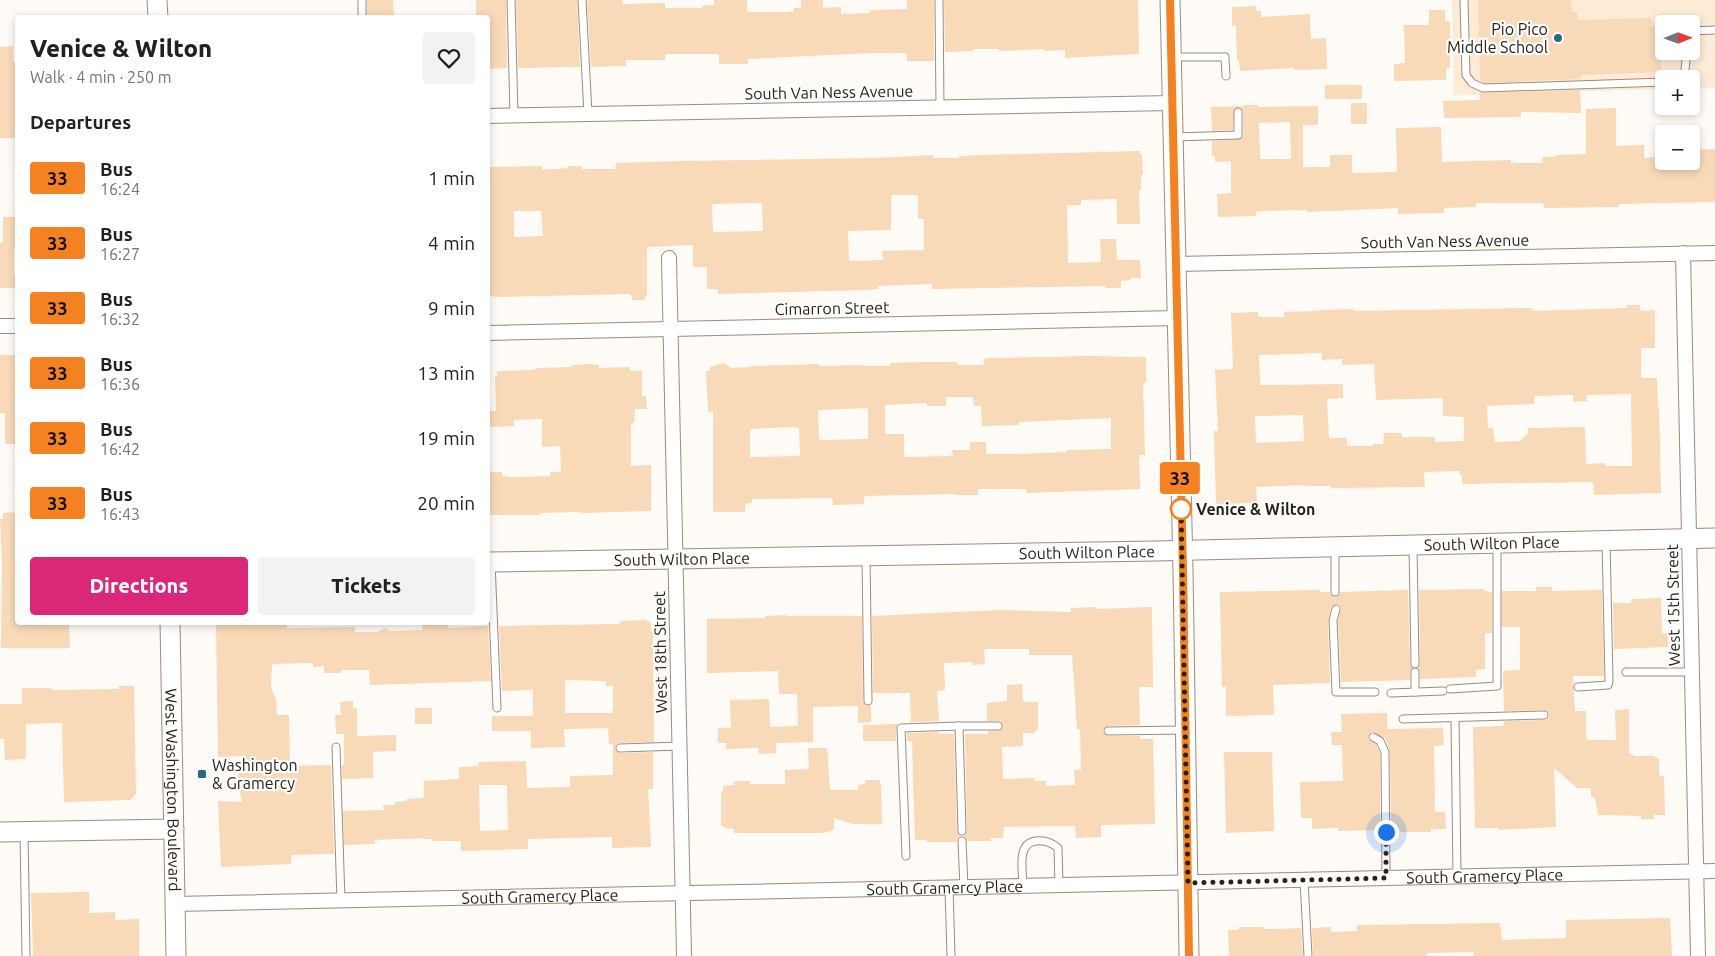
<!DOCTYPE html>
<html lang="en">
<head>
<meta charset="utf-8">
<style>
  :root { --surface:#fff; --page:#f2f2f2; --text:#202124; --muted:#757577; --accent:#db2777 }
  body { margin:0; font-family:Ubuntu,sans-serif; background:var(--page); color:var(--text); height:100vh; display:flex; flex-direction:column; font-size:19px; white-space:nowrap }
  * { box-sizing:border-box; margin:0 }
  p { font-size:16px; color:var(--muted) }
  .icon { flex:none; width:28px; height:28px; fill:none; stroke:currentColor; stroke-width:2; stroke-linecap:round; stroke-linejoin:round }
  .map { position:relative; flex:1; overflow:hidden }
  .side { position:absolute; left:15px; top:15px; width:475px; height:610px; display:flex; flex-direction:column; background:var(--surface); border-radius:5px; box-shadow:0 2px 8px #0003 }
  .side>* { flex:none }
  .badge { padding:0 10px; border-radius:4px; font-size:18px; line-height:32px }
  .needle { width:32px; rotate:89deg }
  .tools { position:absolute; left:1655px; top:15px; display:grid; gap:10px }
  .tools a { display:grid; place-items:center; width:45px; height:45px; border-radius:5px; background:var(--surface); box-shadow:0 2px 8px #0003; font-size:25px }
  .you { position:absolute; width:25px; height:25px; margin:-12px; border:4px solid #fff; border-radius:50%; background:#1a73e8; box-shadow:0 0 0 8px #1a73e833 }
  .map>.badge { position:absolute; translate:-50% -50%; box-shadow:0 0 0 2px #fff }
  h2 { padding:0 15px; font-size:19px; line-height:45px }
  .round { display:grid; place-items:center; flex:none; width:52px; height:52px; border-radius:5px; background:var(--page) }
  .headline { display:flex; align-items:center; justify-content:space-between; height:85px; padding:0 15px }
  h1 { font-size:24px; font-weight:800; line-height:38px }
  .cta { display:flex; gap:10px; margin-top:auto; padding:10px 15px }
  .cta a { flex:1; height:58px; border-radius:5px; background:var(--accent); color:#fff; font-size:20px; font-weight:800; line-height:58px; text-align:center }
  .cta a+a { background:var(--page); color:var(--text) }
  ul { padding:0; list-style:none }
  li { display:flex; align-items:center; gap:15px; height:65px; padding:0 15px }
  li div { flex:1 }
  li b { display:block; font-size:19px }
  li em { font-style:normal }
  li .badge { min-width:55px; font-weight:700; text-align:center }
  .map>svg:first-child { display:block }
  .built { fill:#feebd6; fill-rule:evenodd }
  .building { fill:#f8dab8; fill-rule:evenodd }
  .lines { fill:none; stroke-linecap:round; stroke-linejoin:round }
  .lane-casing { stroke:#9d8c7a; stroke-width:9 }
  .street-casing { stroke:#9d8c7a; stroke-width:16 }
  .secondary-casing { stroke:#9d8c7a; stroke-width:21 }
  .lane { stroke:#fff; stroke-width:7 }
  .street { stroke:#fff; stroke-width:14 }
  .secondary { stroke:#fff; stroke-width:19 }
  .line-casing { stroke:#fff; stroke-width:11 }
  .line { stroke:#f58220; stroke-width:8 }
  .walk { stroke:#28221a; stroke-width:5; stroke-dasharray:0 9 }
  .poi-dot { fill:#286a7d; stroke:#fff; stroke-width:2 }
  .stop-dot { fill:#fff; stroke:#f58220; stroke-width:2.5 }
  .labels { text-anchor:middle; stroke-width:4.5; stroke-linejoin:round; paint-order:stroke }
  .poi-label { font-size:16px; fill:#28221a; stroke:#fff; text-anchor:end }
  .street-label { font-size:16px; fill:#28221a; stroke:#fff }
  .stop-label { font-size:16px; font-weight:bold; fill:#28221a; stroke:#fff; text-anchor:start }
</style>
</head>
<body>
<div class="map">
<svg width="1715" height="956" viewBox="0 0 1715 956">
  <rect width="100%" height="100%" fill="#fefaf6"/>
  <!-- built -->
  <path class="built" d="M 1452,0 L 1715,0 L 1715,88 L 1691,89 L 1691,79 L 1664,79 L 1664,89 L 1454,95 ZM 1664,24 L 1691,24 L 1691,51 L 1664,51 Z"/>
  <!-- building -->
  <g class="building">
    <path d="M 367,0 L 393,0 L 394,18 L 367,18 Z"/>
    <path d="M 476,0 L 506,0 L 507,68 L 488,69 L 488,18 L 476,18 Z"/>
    <path d="M 516,0 L 577,0 L 580,67 L 518,68 Z"/>
    <path d="M 587,0 L 622,0 L 622,4 L 665,3 L 665,8 L 702,8 L 702,6 L 714,5 L 714,0 L 747,0 L 747,12 L 794,12 L 794,8 L 801,8 L 801,0 L 823,0 L 823,8 L 841,7 L 841,14 L 870,13 L 870,10 L 907,9 L 907,0 L 934,0 L 934,61 L 907,61 L 907,53 L 872,53 L 748,59 L 748,64 L 719,64 L 719,54 L 665,54 L 665,60 L 626,60 L 626,66 L 591,67 Z"/>
    <path d="M 944,0 L 1138,0 L 1139,54 L 1065,58 L 1065,50 L 1044,51 L 1044,49 L 999,51 L 999,49 L 973,49 L 973,51 L 945,52 Z"/>
    <path d="M 1478,0 L 1570,0 L 1572,12 L 1577,12 L 1578,20 L 1651,18 L 1651,26 L 1660,26 L 1661,72 L 1582,75 L 1580,79 L 1484,83 L 1480,81 Z"/>
    <path d="M 1256,6 L 1256,11 L 1261,11 L 1261,17 L 1310,14 L 1311,39 L 1326,38 L 1327,69 L 1294,70 L 1294,68 L 1240,71 L 1239,60 L 1237,60 L 1236,26 L 1232,26 L 1232,7 Z"/>
    <path d="M 1429,10 L 1445,10 L 1445,21 L 1450,21 L 1450,68 L 1446,68 L 1446,80 L 1394,81 L 1394,64 L 1405,63 L 1404,25 L 1429,25 Z"/>
    <path d="M 13,46 L 13,62 L 18,62 L 18,138 L 0,138 L 0,47 Z"/>
    <rect x="1325" y="85" width="37" height="14"/>
    <path d="M 1580,90 L 1581,113 L 1521,112 L 1521,117 L 1444,118 L 1443,101 L 1480,100 L 1480,93 Z"/>
    <rect x="1351" y="103" width="16" height="21"/>
    <path d="M 1244,105 L 1258,105 L 1258,107 L 1318,106 L 1318,125 L 1303,125 L 1303,167 L 1330,167 L 1330,155 L 1352,155 L 1352,173 L 1397,172 L 1396,128 L 1441,127 L 1442,162 L 1511,160 L 1511,163 L 1542,163 L 1543,157 L 1554,157 L 1554,156 L 1559,155 L 1586,154 L 1586,109 L 1616,108 L 1616,146 L 1644,145 L 1644,158 L 1655,157 L 1656,161 L 1691,161 L 1691,150 L 1715,149 L 1715,202 L 1619,204 L 1619,207 L 1545,208 L 1543,203 L 1476,203 L 1476,207 L 1444,208 L 1444,213 L 1398,214 L 1398,208 L 1307,212 L 1307,210 L 1256,211 L 1256,216 L 1218,217 L 1217,194 L 1231,193 L 1231,161 L 1215,162 L 1215,155 L 1212,156 L 1212,141 L 1241,139 L 1243,135 L 1243,112 L 1240,107 L 1234,109 L 1233,130 L 1212,131 L 1211,107 L 1244,106 ZM 1290,122 L 1291,159 L 1260,159 L 1259,123 Z"/>
    <path d="M 1140,151 L 1140,154 L 1142,154 L 1143,175 L 1141,175 L 1141,190 L 1139,190 L 1140,224 L 1117,224 L 1117,199 L 1081,200 L 1081,205 L 1067,205 L 1068,263 L 1101,262 L 1100,239 L 1116,239 L 1117,260 L 1140,260 L 1141,278 L 1131,278 L 1131,280 L 1121,281 L 1121,288 L 1105,288 L 1105,286 L 932,289 L 932,284 L 878,286 L 878,289 L 867,290 L 718,294 L 718,289 L 707,289 L 707,267 L 693,267 L 693,245 L 647,247 L 647,294 L 644,300 L 632,300 L 631,294 L 494,297 L 494,296 L 488,296 L 488,167 L 542,166 L 542,170 L 568,168 L 568,166 L 582,166 L 582,169 L 616,169 L 616,163 L 682,161 L 876,158 L 933,155 L 933,158 L 959,158 L 959,156 L 983,155 ZM 892,195 L 918,195 L 918,219 L 924,219 L 924,250 L 882,251 L 883,260 L 849,261 L 848,231 L 891,230 L 891,198 L 892,198 ZM 762,203 L 763,231 L 713,232 L 712,204 ZM 514,211 L 541,211 L 543,236 L 514,237 Z"/>
    <path d="M 3,217 L 16,217 L 17,249 L 14,249 L 14,275 L 16,275 L 16,288 L 0,288 L 0,243 L 3,243 Z"/>
    <path d="M 1627,305 L 1640,305 L 1640,311 L 1655,310 L 1655,348 L 1641,348 L 1641,378 L 1657,378 L 1658,407 L 1659,407 L 1661,493 L 1594,495 L 1593,482 L 1462,484 L 1462,475 L 1460,475 L 1460,471 L 1424,472 L 1425,487 L 1331,488 L 1331,486 L 1305,486 L 1305,485 L 1256,487 L 1257,503 L 1216,504 L 1214,431 L 1218,431 L 1215,370 L 1233,369 L 1231,313 L 1258,312 L 1258,317 L 1284,317 L 1284,312 L 1319,311 L 1319,310 L 1353,309 L 1354,311 L 1532,308 L 1533,311 L 1627,308 ZM 1322,353 L 1322,360 L 1342,359 L 1342,365 L 1374,364 L 1376,400 L 1443,398 L 1443,416 L 1464,417 L 1464,441 L 1435,442 L 1435,437 L 1402,437 L 1401,433 L 1384,433 L 1383,444 L 1373,444 L 1373,446 L 1347,446 L 1347,438 L 1329,438 L 1327,399 L 1343,398 L 1343,384 L 1260,385 L 1259,355 ZM 1631,394 L 1632,466 L 1605,466 L 1605,463 L 1586,464 L 1585,427 L 1528,428 L 1528,434 L 1520,441 L 1495,442 L 1493,428 L 1488,428 L 1487,406 L 1534,404 L 1534,396 L 1573,395 L 1573,402 L 1587,401 L 1586,395 ZM 1303,415 L 1304,441 L 1256,443 L 1255,416 Z"/>
    <path d="M 0,355 L 18,355 L 18,444 L 5,444 L 5,413 L 0,413 Z"/>
    <path d="M 1088,356 L 1146,357 L 1146,383 L 1143,383 L 1145,455 L 1139,455 L 1140,489 L 1027,493 L 1026,489 L 978,489 L 978,495 L 954,495 L 954,494 L 864,496 L 864,504 L 833,505 L 832,498 L 752,499 L 752,503 L 745,504 L 745,512 L 713,512 L 713,411 L 708,412 L 706,371 L 710,371 L 710,367 L 724,363 L 731,368 L 751,367 L 751,366 L 819,364 L 819,366 L 863,365 L 863,366 L 890,366 L 890,363 L 921,362 L 957,362 L 957,365 L 984,365 L 984,359 L 990,358 ZM 946,397 L 973,397 L 974,406 L 981,406 L 982,426 L 1019,425 L 1019,422 L 1111,418 L 1111,449 L 1066,450 L 1066,452 L 1019,454 L 986,454 L 986,442 L 970,442 L 970,450 L 952,450 L 953,456 L 904,457 L 904,434 L 885,434 L 885,405 L 927,403 L 927,406 L 946,406 ZM 868,408 L 868,439 L 819,440 L 818,410 ZM 791,427 L 799,428 L 800,456 L 750,457 L 750,429 Z"/>
    <path d="M 588,364 L 599,365 L 599,368 L 630,367 L 630,371 L 642,371 L 642,396 L 646,396 L 647,409 L 635,409 L 634,423 L 631,423 L 631,466 L 651,465 L 651,511 L 581,513 L 581,512 L 540,513 L 540,515 L 488,515 L 488,472 L 502,472 L 502,476 L 513,477 L 550,476 L 550,472 L 561,472 L 560,446 L 542,447 L 542,419 L 514,420 L 514,426 L 488,427 L 488,411 L 496,411 L 495,376 L 497,376 L 497,371 L 532,370 L 539,368 L 572,367 L 572,365 Z"/>
    <path d="M 18,512 L 18,622 L 69,622 L 70,648 L 1,648 L 2,558 L 0,519 L 3,519 L 3,513 Z"/>
    <path d="M 1536,587 L 1552,587 L 1552,591 L 1602,590 L 1604,676 L 1573,676 L 1575,711 L 1586,711 L 1586,736 L 1587,736 L 1587,740 L 1616,740 L 1615,710 L 1629,709 L 1629,754 L 1633,754 L 1633,756 L 1655,756 L 1655,758 L 1659,758 L 1659,776 L 1664,776 L 1665,815 L 1654,815 L 1654,819 L 1641,819 L 1641,816 L 1598,815 L 1595,797 L 1591,797 L 1591,788 L 1577,788 L 1554,768 L 1556,827 L 1498,830 L 1498,828 L 1475,828 L 1473,727 L 1503,726 L 1504,721 L 1544,720 L 1549,717 L 1549,713 L 1544,710 L 1504,711 L 1503,671 L 1520,670 L 1520,627 L 1502,627 L 1502,591 L 1536,591 Z"/>
    <path d="M 1484,589 L 1484,591 L 1492,592 L 1492,633 L 1485,633 L 1485,669 L 1476,670 L 1476,677 L 1420,679 L 1420,672 L 1418,668 L 1420,664 L 1419,590 Z"/>
    <path d="M 1320,590 L 1320,592 L 1330,592 L 1331,595 L 1335,597 L 1338,596 L 1340,592 L 1408,590 L 1410,664 L 1412,668 L 1410,672 L 1410,680 L 1341,682 L 1338,621 L 1341,608 L 1339,605 L 1335,604 L 1331,607 L 1328,620 L 1330,683 L 1273,685 L 1274,715 L 1226,716 L 1226,687 L 1222,687 L 1220,592 Z"/>
    <path d="M 1661,598 L 1662,633 L 1668,633 L 1668,647 L 1614,649 L 1613,603 L 1631,603 L 1632,599 Z"/>
    <path d="M 1096,607 L 1096,609 L 1152,607 L 1153,687 L 1139,687 L 1140,725 L 1108,726 L 1105,727 L 1103,731 L 1104,734 L 1108,736 L 1140,736 L 1140,739 L 1153,739 L 1155,824 L 1101,825 L 1101,837 L 1076,838 L 1075,826 L 1004,827 L 1003,838 L 991,838 L 991,841 L 967,841 L 963,836 L 967,831 L 965,734 L 988,734 L 988,731 L 998,731 L 1002,729 L 1003,726 L 1000,721 L 987,721 L 987,703 L 1007,701 L 1007,685 L 1022,684 L 1023,700 L 1025,702 L 1038,702 L 1038,730 L 1035,730 L 1035,733 L 1023,733 L 1023,746 L 1002,747 L 1003,779 L 1034,778 L 1034,781 L 1046,781 L 1046,786 L 1075,785 L 1074,770 L 1081,770 L 1080,729 L 1077,729 L 1072,655 L 1029,655 L 1029,649 L 984,649 L 985,664 L 972,665 L 972,662 L 944,663 L 945,690 L 937,691 L 939,721 L 911,722 L 910,693 L 873,693 L 872,616 L 999,610 L 1071,612 L 1071,608 Z"/>
    <path d="M 786,615 L 786,616 L 862,616 L 863,701 L 865,705 L 871,706 L 871,722 L 858,723 L 858,706 L 813,707 L 813,742 L 776,743 L 776,753 L 759,754 L 758,748 L 726,749 L 726,743 L 718,743 L 718,728 L 731,728 L 730,700 L 769,699 L 770,727 L 798,726 L 797,694 L 779,694 L 778,671 L 707,673 L 707,619 L 765,618 L 765,616 Z"/>
    <path d="M 647,620 L 647,622 L 651,622 L 651,632 L 653,632 L 654,742 L 620,743 L 617,744 L 615,748 L 616,751 L 620,753 L 653,752 L 653,789 L 648,789 L 651,847 L 612,848 L 612,837 L 528,839 L 528,849 L 461,851 L 461,841 L 433,841 L 433,839 L 423,839 L 423,838 L 374,840 L 375,844 L 344,845 L 343,811 L 384,810 L 383,805 L 395,805 L 395,802 L 407,801 L 406,799 L 424,798 L 424,781 L 459,779 L 459,767 L 479,766 L 478,762 L 526,761 L 527,788 L 570,787 L 570,776 L 613,775 L 613,744 L 609,744 L 608,728 L 564,729 L 565,747 L 531,748 L 531,731 L 492,731 L 492,716 L 533,716 L 533,690 L 502,691 L 499,626 L 617,624 L 621,623 L 621,621 ZM 565,680 L 606,681 L 606,686 L 613,686 L 613,713 L 565,713 ZM 479,785 L 507,785 L 508,830 L 480,831 Z"/>
    <path d="M 216,622 L 287,622 L 287,628 L 355,627 L 355,632 L 377,632 L 385,628 L 391,631 L 422,630 L 422,625 L 448,624 L 448,628 L 488,626 L 491,681 L 370,685 L 369,670 L 341,670 L 341,673 L 324,673 L 324,666 L 313,667 L 313,664 L 311,663 L 272,664 L 271,688 L 276,700 L 277,715 L 289,715 L 290,766 L 331,765 L 334,854 L 291,855 L 291,864 L 221,867 L 218,801 L 242,802 L 237,778 L 246,756 L 218,757 Z"/>
    <path d="M 119,686 L 134,686 L 136,794 L 130,800 L 64,802 L 62,723 L 26,724 L 26,759 L 5,760 L 4,739 L 0,739 L 0,704 L 22,704 L 22,688 L 52,688 L 52,690 L 119,689 Z"/>
    <path d="M 353,701 L 353,708 L 357,708 L 357,736 L 396,735 L 396,751 L 373,752 L 373,778 L 342,779 L 342,765 L 344,765 L 344,734 L 336,734 L 335,715 L 341,715 L 340,702 Z"/>
    <rect x="415" y="708" width="17" height="16"/>
    <path d="M 1387,713 L 1387,729 L 1443,728 L 1444,745 L 1434,746 L 1435,812 L 1445,812 L 1446,829 L 1431,829 L 1431,832 L 1400,832 L 1400,830 L 1391,830 L 1390,752 L 1385,738 L 1372,732 L 1368,735 L 1368,739 L 1376,745 L 1380,753 L 1380,830 L 1338,831 L 1338,828 L 1312,829 L 1312,818 L 1301,818 L 1300,782 L 1343,781 L 1342,745 L 1332,745 L 1331,732 L 1342,732 L 1341,714 Z"/>
    <path d="M 898,724 L 896,728 L 896,741 L 863,741 L 863,725 Z"/>
    <path d="M 939,732 L 939,734 L 954,734 L 957,831 L 961,836 L 958,838 L 957,842 L 927,842 L 927,840 L 915,840 L 912,741 L 907,741 L 907,733 Z"/>
    <path d="M 808,748 L 827,748 L 830,790 L 858,790 L 858,785 L 866,783 L 865,780 L 879,780 L 880,783 L 881,783 L 882,824 L 853,824 L 834,818 L 834,829 L 832,829 L 832,831 L 821,833 L 734,833 L 734,829 L 724,828 L 724,826 L 721,826 L 721,792 L 723,792 L 723,786 L 734,785 L 734,781 L 750,781 L 750,784 L 785,784 L 785,770 L 809,769 Z"/>
    <path d="M 1224,752 L 1272,752 L 1274,831 L 1226,833 Z"/>
    <path d="M 89,892 L 89,913 L 115,912 L 115,920 L 139,919 L 139,956 L 33,956 L 31,893 Z"/>
    <path d="M 1670,918 L 1672,956 L 1474,956 L 1474,952 L 1427,953 L 1427,956 L 1313,956 L 1312,928 L 1331,927 L 1331,932 L 1357,931 L 1357,925 L 1500,923 L 1502,940 L 1566,938 L 1566,920 Z"/>
    <path d="M 1239,927 L 1263,927 L 1263,929 L 1274,929 L 1301,928 L 1303,956 L 1229,956 L 1228,930 L 1239,930 Z"/>
  </g>
  <g class="lines">
    <!-- lane casing -->
    <g class="lane-casing">
      <g id="lane">
        <path d="M 362,0 L 362,18"/>
        <path d="M 511,0 L 514,115"/>
        <path d="M 582,0 L 588,114"/>
        <path d="M 939,0 L 940,107"/>
        <path d="M 1464,0 L 1466,75 L 1472,83 L 1483,88 L 1664,82"/>
        <path d="M 1691,31 L 1715,30"/>
        <path d="M 1171,57 L 1225,57 L 1226,76"/>
        <path d="M 1684,79 L 1687,51"/>
        <path d="M 1175,137 L 1238,135 L 1238,112"/>
        <path d="M 1413,545 L 1415,664"/>
        <path d="M 1335,547 L 1335,592"/>
        <path d="M 866,556 L 868,701"/>
        <path d="M 491,562 L 497,708"/>
        <path d="M 1336,609 L 1333,620 L 1336,692 L 1375,692"/>
        <path d="M 1415,672 L 1415,692"/>
        <path d="M 1626,672 L 1692,672"/>
        <path d="M 1578,687 L 1608,685 L 1609,681 L 1606,541"/>
        <path d="M 1450,689 L 1497,686 L 1497,543"/>
        <path d="M 1391,693 L 1443,691"/>
        <path d="M 1455,718 L 1457,877"/>
        <path d="M 1403,719 L 1544,715"/>
        <path d="M 959,726 L 998,726"/>
        <path d="M 1108,731 L 1185,730"/>
        <path d="M 1373,737 L 1380,741 L 1385,752 L 1386,878"/>
        <path d="M 336,747 L 341,901"/>
        <path d="M 620,748 L 679,746"/>
        <path d="M 24,832 L 26,956"/>
        <path d="M 962,841 L 964,887"/>
        <path d="M 906,856 L 901,728 L 959,726 L 962,831"/>
        <path d="M 1304,880 L 1308,956"/>
        <path d="M 1023,886 C 1023,872 1016,843 1036,841 C 1045,840 1051,842 1058,848 L 1059,885"/>
        <path d="M 949,888 L 951,956"/>
      </g>
    </g>
    <!-- street casing -->
    <g class="street-casing">
      <g id="street">
        <path d="M 488,116 L 1171,103"/>
        <path d="M 1683,253 L 1698,956"/>
        <path d="M 669,258 L 684,956"/>
        <path d="M 1176,264 L 1715,253"/>
        <path d="M 0,326 L 18,326"/>
        <path d="M 488,333 L 1177,318"/>
        <path id="s1" d="M 175,904 L 1715,871"/>
      </g>
    </g>
    <!-- secondary casing -->
    <g class="secondary-casing">
      <g id="secondary">
        <path d="M 157,0 L 158,18"/>
        <path d="M 1170,0 L 1183,570 L 1189,956"/>
        <path id="s2" d="M 488,562 L 1156,551 L 1715,538"/>
        <path id="s3" d="M 170,622 L 176,956"/>
        <path d="M 0,832 L 174,829"/>
      </g>
    </g>
    <!-- lane -->
    <use href="#lane" class="lane"/>
    <!-- street -->
    <use href="#street" class="street"/>
    <!-- secondary -->
    <use href="#secondary" class="secondary"/>
  </g>
  <g class="lines">
    <!-- line casing -->
    <g class="line-casing">
      <path id="line" d="M 1170,0 L 1183,570 L 1189,956"/>
    </g>
    <!-- line -->
    <use href="#line" class="line"/>
    <!-- walk -->
    <path class="walk" d="M 1181,509 L 1181,506 L 1188,883 L 1386,878 L 1386,832"/>
  </g>
  <!-- markers -->
  <g class="poi-dot">
    <circle cx="1558" cy="38" r="5"/>
    <rect x="197" y="769" width="10" height="10" rx="2.5"/>
  </g>
  <circle class="stop-dot" cx="1181" cy="509" r="10"/>
  <g class="labels">
    <!-- poi labels -->
    <g class="poi-label">
      <text x="1548" y="35">Pio Pico<tspan x="1548" dy="18">Middle School</tspan></text>
      <text x="212" y="771" text-anchor="start">Washington<tspan x="212" dy="18">&amp; Gramercy</tspan></text>
    </g>
    <!-- street labels -->
    <g class="street-label">
      <text transform="translate(829 92) rotate(-1)" y="6">South Van Ness Avenue</text>
      <text transform="translate(1445 241) rotate(-1)" y="6">South Van Ness Avenue</text>
      <text transform="translate(832 308) rotate(-1)" y="6">Cimarron Street</text>
      <text dy="6" stroke="none"><textPath href="#s2" startOffset="1004">South Wilton Place</textPath></text>
      <text dy="6" stroke="none"><textPath href="#s2" startOffset="599">South Wilton Place</textPath></text>
      <text dy="6" stroke="none"><textPath href="#s2" startOffset="194">South Wilton Place</textPath></text>
      <text transform="translate(1673 605) rotate(-91)" y="6">West 15th Street</text>
      <text transform="translate(660 652) rotate(-91)" y="6">West 18th Street</text>
      <text dy="6" stroke="none"><textPath href="#s3" startOffset="168">West Washington Boulevard</textPath></text>
      <text dy="6" stroke="none"><textPath href="#s1" startOffset="1310">South Gramercy Place</textPath></text>
      <text dy="6" stroke="none"><textPath href="#s1" startOffset="770">South Gramercy Place</textPath></text>
      <text dy="6" stroke="none"><textPath href="#s1" startOffset="365">South Gramercy Place</textPath></text>
    </g>
    <!-- stop labels -->
    <g class="stop-label">
      <text x="1196" y="515">Venice &amp; Wilton</text>
    </g>
  </g>
</svg>
<div class="tools">
<a><svg class="needle" viewBox="-14 -14 28 28"><path d="M0-13l5 13h-10z" fill="#e53935"/><path d="M0 13l5-13h-10z" fill="#757577"/></svg></a>
<a>+</a>
<a>−</a>
</div>
<div class="you" style="left:1386px;top:832px"></div>
<b class="badge" style="left:1180px;top:478px;background:#f58220;color:#111">33</b>
<section class="side">
<div class="headline"><div><h1>Venice &amp; Wilton</h1><p>Walk · 4 min · 250 m</p></div><a class="round"><svg class="icon" aria-label="heart" viewBox="0 0 24 24"><path d="M12 20l-8-8c-3-5 5-10 8-4 3-6 11-1 8 4z"/></svg></a></div>
<h2>Departures</h2>
<ul>
<li><span class="badge" style="background:#f58220;color:#111">33</span><div><b>Bus</b><p>16:24</p></div><em>1 min</em></li>
<li><span class="badge" style="background:#f58220;color:#111">33</span><div><b>Bus</b><p>16:27</p></div><em>4 min</em></li>
<li><span class="badge" style="background:#f58220;color:#111">33</span><div><b>Bus</b><p>16:32</p></div><em>9 min</em></li>
<li><span class="badge" style="background:#f58220;color:#111">33</span><div><b>Bus</b><p>16:36</p></div><em>13 min</em></li>
<li><span class="badge" style="background:#f58220;color:#111">33</span><div><b>Bus</b><p>16:42</p></div><em>19 min</em></li>
<li><span class="badge" style="background:#f58220;color:#111">33</span><div><b>Bus</b><p>16:43</p></div><em>20 min</em></li>
</ul>
<div class="cta"><a>Directions</a><a>Tickets</a></div>
</section>
</div>
</body>
</html>
